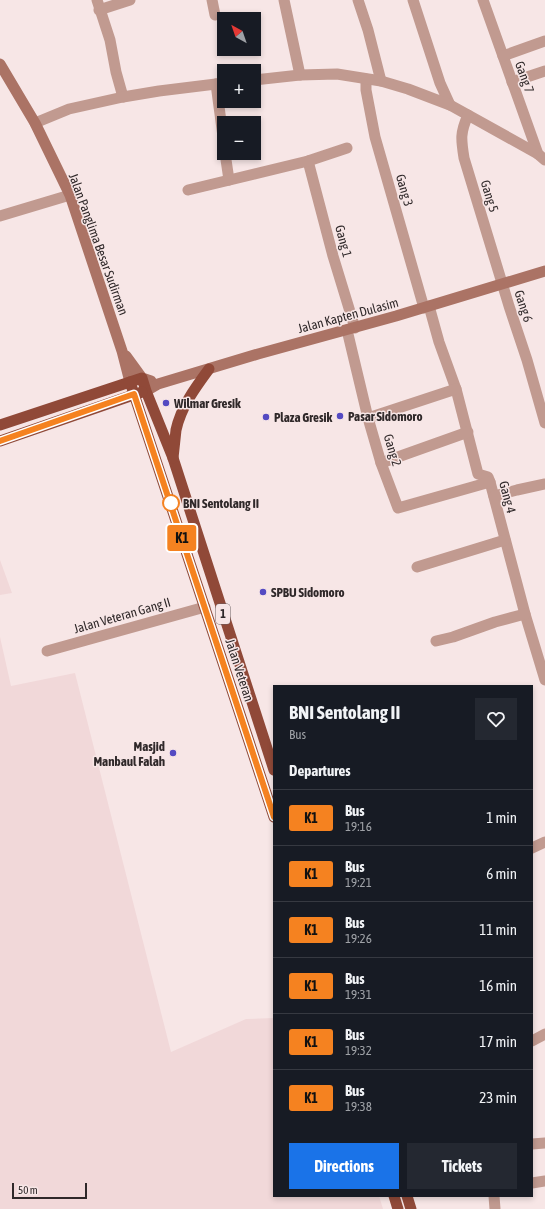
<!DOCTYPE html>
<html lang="en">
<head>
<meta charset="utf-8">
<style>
  :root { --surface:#171b24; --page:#242831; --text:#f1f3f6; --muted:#9ea1a6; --line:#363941; --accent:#1a73e8 }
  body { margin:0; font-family:"Asap Condensed",sans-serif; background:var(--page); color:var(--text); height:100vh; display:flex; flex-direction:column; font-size:15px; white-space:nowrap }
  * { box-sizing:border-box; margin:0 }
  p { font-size:13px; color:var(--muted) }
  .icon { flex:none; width:22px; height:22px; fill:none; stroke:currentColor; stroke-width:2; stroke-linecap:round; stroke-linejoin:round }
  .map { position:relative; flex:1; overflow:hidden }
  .details { position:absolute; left:273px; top:685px; width:260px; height:512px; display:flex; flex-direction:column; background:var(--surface); border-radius:0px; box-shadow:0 2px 6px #0003 }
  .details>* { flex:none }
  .badge { padding:0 8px; border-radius:3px; font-size:14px; line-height:26px }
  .needle { width:26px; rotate:320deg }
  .controls { position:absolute; left:217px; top:12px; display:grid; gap:8px }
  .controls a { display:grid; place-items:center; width:44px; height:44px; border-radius:0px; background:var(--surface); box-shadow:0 2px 6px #0003; font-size:20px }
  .scale { position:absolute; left:12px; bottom:10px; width:75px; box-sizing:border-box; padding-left:4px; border:2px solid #2f2829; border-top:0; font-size:11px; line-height:14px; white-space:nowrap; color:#2f2829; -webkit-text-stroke:3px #f7e6e6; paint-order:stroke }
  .map>.badge { position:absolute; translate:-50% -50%; box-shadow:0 0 0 2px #fff }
  h2 { padding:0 16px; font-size:15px; line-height:36px }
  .round { display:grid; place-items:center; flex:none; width:42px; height:42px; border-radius:0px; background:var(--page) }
  .head { display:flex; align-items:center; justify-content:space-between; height:68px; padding:0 16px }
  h1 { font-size:19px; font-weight:700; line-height:30px }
  .action { display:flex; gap:8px; margin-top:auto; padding:8px 16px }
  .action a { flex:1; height:46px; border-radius:0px; background:var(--accent); color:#fff; font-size:16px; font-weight:700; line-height:46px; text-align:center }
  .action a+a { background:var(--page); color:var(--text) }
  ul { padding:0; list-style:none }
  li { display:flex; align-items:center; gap:12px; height:56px; padding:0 16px; border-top:1px solid var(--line) }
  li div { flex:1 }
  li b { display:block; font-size:15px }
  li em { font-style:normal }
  li .badge { min-width:44px; font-weight:700; text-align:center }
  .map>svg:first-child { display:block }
  .built { fill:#f1d8d9 }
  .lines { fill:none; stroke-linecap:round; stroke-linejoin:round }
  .minor { stroke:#c19a90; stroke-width:11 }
  .secondary { stroke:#ab7365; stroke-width:11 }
  .trunk { stroke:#904938; stroke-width:11 }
  .line-casing { stroke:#fff; stroke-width:9 }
  .line { stroke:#f58220; stroke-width:6 }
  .poi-dot { fill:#544ac2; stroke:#f7e6e6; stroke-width:1.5 }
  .stop-dot { fill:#fff; stroke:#f58220; stroke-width:2 }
  .labels { text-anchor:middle; stroke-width:3; stroke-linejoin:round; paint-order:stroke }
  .shield { fill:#f7e6e6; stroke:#6b6162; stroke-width:1 }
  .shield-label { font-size:12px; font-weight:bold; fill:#2f2829 }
  .street-label { font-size:13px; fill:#2f2829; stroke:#f7e6e6 }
  .poi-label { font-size:13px; font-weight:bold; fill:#2f2829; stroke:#f7e6e6; text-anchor:start }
  .stop-label { font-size:13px; font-weight:bold; fill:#2f2829; stroke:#f7e6e6; text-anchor:start }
</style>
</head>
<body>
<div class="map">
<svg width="545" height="1209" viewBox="0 0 545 1209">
  <rect width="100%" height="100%" fill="#f7e6e6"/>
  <!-- built -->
  <g class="built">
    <path d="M 0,560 L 12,593 L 0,595 Z"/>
    <path d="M 0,637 L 11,686 L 75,673 L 171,1052 L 246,1019 L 274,1018 L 274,1196 L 379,1196 L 383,1209 L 0,1209 Z"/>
  </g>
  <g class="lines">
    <!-- minor -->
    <g class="minor">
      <path d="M 97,0 L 110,40 L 116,72 L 123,97"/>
      <path d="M 212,0 L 215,15"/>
      <path d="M 284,0 L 300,75"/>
      <path d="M 358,0 L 368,30 L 381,81"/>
      <path d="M 413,0 L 440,83 L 450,105"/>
      <path d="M 483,0 L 538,154 L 545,160"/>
      <path d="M 99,10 L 130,0"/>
      <path d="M 503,56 L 545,41"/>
      <path d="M 366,79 L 366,90 L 375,137 L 424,308"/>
      <path d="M 254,80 L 300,75 L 337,74 L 381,81 L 408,89 L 450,105 L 538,154"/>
      <path d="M 512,82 L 545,71"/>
      <path d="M 216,84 L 224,144"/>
      <path d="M 468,115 C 460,133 461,139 464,158 L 509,306 L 527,360 L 545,423"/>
      <path d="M 35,123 L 69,109 L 123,97 L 159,91 L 224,83"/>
      <path d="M 225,153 L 229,180"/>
      <path d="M 308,161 L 333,256 L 355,328"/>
      <path d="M 188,190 L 308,161 L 347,148"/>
      <path d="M 0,216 L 70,195"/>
      <path d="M 429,306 L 439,342 L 456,389 L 478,474 L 488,477 L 490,482 L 525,614 L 545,680"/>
      <path d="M 347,330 L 368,418 L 381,463 L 398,508 L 490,482"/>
      <path d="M 368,418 L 456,389"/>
      <path d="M 381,463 L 468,432"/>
      <path d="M 494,496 L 517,490 L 545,484"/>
      <path d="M 417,567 L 505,540"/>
      <path d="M 436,641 L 453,637 L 495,622 L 525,614"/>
      <path d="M 47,651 L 205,607"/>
      <path d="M 532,848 L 545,842"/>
      <path d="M 532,1041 L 545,1034"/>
      <path d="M 532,1144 L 545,1143"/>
      <path d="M 532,1183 L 545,1181"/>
      <path d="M 494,1196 L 495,1209"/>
    </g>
    <!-- secondary -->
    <g class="secondary">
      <path d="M 0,64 L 35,123 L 70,195 L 122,351 L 130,382"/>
      <path d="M 126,356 L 142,378 L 151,381"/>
      <path d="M 146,391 L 158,384 L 258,354 L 396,316 L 545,271"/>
    </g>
    <!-- trunk -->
    <g class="trunk">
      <path d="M 130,382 L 274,817"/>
      <path d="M 0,425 L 142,378 L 146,391 L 173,458 L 274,770"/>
      <path d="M 0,441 L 142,392"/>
      <path d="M 173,458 C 174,448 175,439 176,430 C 181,407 195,388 209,369"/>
      <path d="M 394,1196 L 398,1209"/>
      <path d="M 407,1196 L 411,1209"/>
    </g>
  </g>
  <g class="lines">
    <!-- line casing -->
    <g class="line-casing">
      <path id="line" d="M 0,441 L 134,394 L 274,817"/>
    </g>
    <!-- line -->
    <use href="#line" class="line"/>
  </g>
  <!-- markers -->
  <g class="poi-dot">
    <circle cx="166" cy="403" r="4"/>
    <circle cx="340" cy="416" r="4"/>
    <circle cx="266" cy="417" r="4"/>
    <circle cx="263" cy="592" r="4"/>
    <circle cx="173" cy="753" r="4"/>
  </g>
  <circle class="stop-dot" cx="171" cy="503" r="8"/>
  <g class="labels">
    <!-- shield labels -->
    <rect class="shield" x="216" y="604" width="14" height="20" rx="3"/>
    <g class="shield-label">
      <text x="223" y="618">1</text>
    </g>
    <!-- street labels -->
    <g class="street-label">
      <text transform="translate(525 77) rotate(70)" y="5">Gang 7</text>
      <text transform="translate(405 190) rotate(74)" y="5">Gang 3</text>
      <text transform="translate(490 196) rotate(73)" y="5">Gang 5</text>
      <text transform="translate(344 241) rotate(75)" y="5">Gang 1</text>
      <text transform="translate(99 244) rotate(70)" y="5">Jalan Panglima Besar Sudirman</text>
      <text transform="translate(524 306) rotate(72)" y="5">Gang 6</text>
      <text transform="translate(348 315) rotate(-15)" y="5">Jalan Kapten Dulasim</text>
      <text transform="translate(393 450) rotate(73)" y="5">Gang 2</text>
      <text transform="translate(508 497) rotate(75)" y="5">Gang 4</text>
      <text transform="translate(122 615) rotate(-16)" y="5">Jalan Veteran Gang II</text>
      <text transform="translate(240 670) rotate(72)" y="5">Jalan Veteran</text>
    </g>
    <!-- poi labels -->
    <g class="poi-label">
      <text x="174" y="408">Wilmar Gresik</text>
      <text x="348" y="421">Pasar Sidomoro</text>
      <text x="274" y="422">Plaza Gresik</text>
      <text x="271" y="597">SPBU Sidomoro</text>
      <text x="165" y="751" text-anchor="end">Masjid<tspan x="165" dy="15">Manbaul Falah</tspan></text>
    </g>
    <!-- stop labels -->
    <g class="stop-label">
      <text x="183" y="508">BNI Sentolang II</text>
    </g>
  </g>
</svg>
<div class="controls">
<a><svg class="needle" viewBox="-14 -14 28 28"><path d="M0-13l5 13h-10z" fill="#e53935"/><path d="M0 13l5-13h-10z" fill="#9ea1a6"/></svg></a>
<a>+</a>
<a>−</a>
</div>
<div class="scale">50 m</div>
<b class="badge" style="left:182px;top:538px;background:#f58220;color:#111">K1</b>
<section class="details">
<div class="head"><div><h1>BNI Sentolang II</h1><p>Bus</p></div><a class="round"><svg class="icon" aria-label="heart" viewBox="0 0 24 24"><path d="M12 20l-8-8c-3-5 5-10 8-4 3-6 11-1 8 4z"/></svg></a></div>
<h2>Departures</h2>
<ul>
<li><span class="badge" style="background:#f58220;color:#111">K1</span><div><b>Bus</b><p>19:16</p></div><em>1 min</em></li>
<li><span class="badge" style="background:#f58220;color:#111">K1</span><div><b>Bus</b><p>19:21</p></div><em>6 min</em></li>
<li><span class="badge" style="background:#f58220;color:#111">K1</span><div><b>Bus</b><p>19:26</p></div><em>11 min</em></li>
<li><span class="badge" style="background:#f58220;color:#111">K1</span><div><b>Bus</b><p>19:31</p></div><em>16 min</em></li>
<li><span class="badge" style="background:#f58220;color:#111">K1</span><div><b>Bus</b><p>19:32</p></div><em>17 min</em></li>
<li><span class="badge" style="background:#f58220;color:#111">K1</span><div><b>Bus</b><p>19:38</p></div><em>23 min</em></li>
</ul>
<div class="action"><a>Directions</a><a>Tickets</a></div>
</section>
</div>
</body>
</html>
